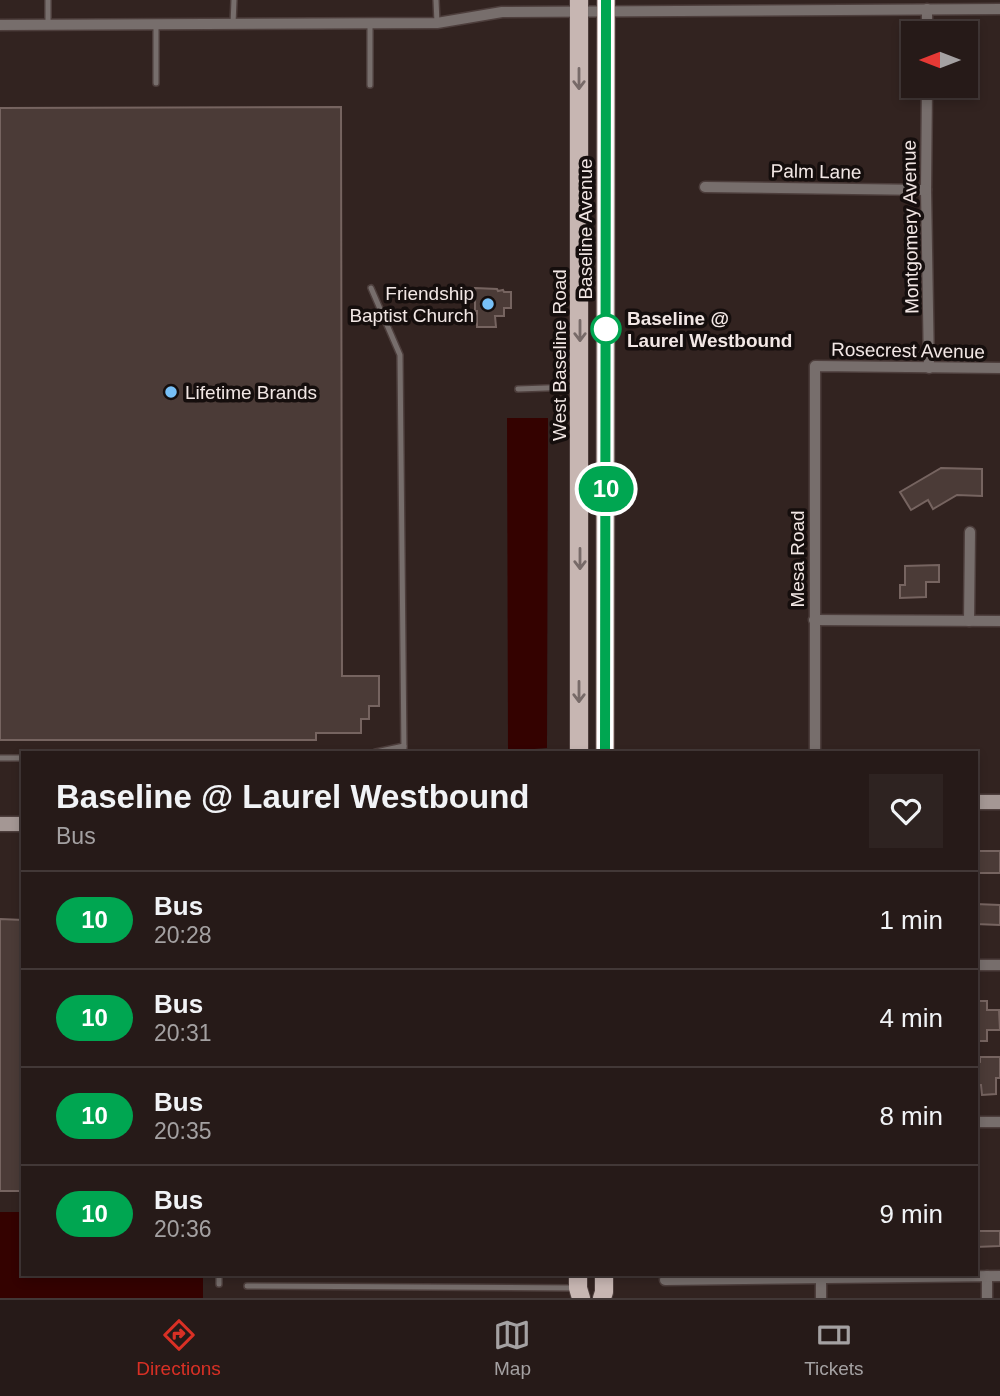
<!DOCTYPE html>
<html lang="en">
<head>
<meta charset="utf-8">
<style>
  :root { --surface:#261a18; --page:#2e2321; --text:#f1f3f6; --muted:#a4a1a2; --line:#423837; --accent:#d93025 }
  body { margin:0; font-family:Arial,sans-serif; background:var(--page); color:var(--text); height:100vh; display:flex; flex-direction:column; font-size:26px; white-space:nowrap }
  * { box-sizing:border-box; margin:0 }
  p { font-size:23px; color:var(--muted) }
  .icon { flex:none; width:38px; height:38px; fill:none; stroke:currentColor; stroke-width:2; stroke-linecap:round; stroke-linejoin:round }
  .map { position:relative; flex:1; overflow:hidden }
  .side { position:absolute; left:21px; top:751px; width:957px; height:525px; display:flex; flex-direction:column; background:var(--surface); border-radius:0px; box-shadow:0 4px 10px #0003,0 0 0 2px var(--line) }
  .side>* { flex:none }
  .badge { padding:0 14px; border-radius:23px; font-size:24px; line-height:46px }
  .needle { width:46px; rotate:270deg }
  .controls { position:absolute; left:901px; top:21px; display:grid; gap:14px }
  .controls a { display:grid; place-items:center; width:77px; height:77px; border-radius:0px; background:var(--surface); box-shadow:0 4px 10px #0003,0 0 0 2px var(--line); font-size:35px }
  .map>.badge { position:absolute; translate:-50% -50%; box-shadow:0 0 0 4px #fff }
  .round { display:grid; place-items:center; flex:none; width:74px; height:74px; border-radius:0px; background:var(--page) }
  .summary { display:flex; align-items:center; justify-content:space-between; height:119px; padding:0 35px }
  h1 { font-size:33px; font-weight:700; line-height:52px }
  ul { padding:0; list-style:none }
  li { display:flex; align-items:center; gap:21px; height:98px; padding:0 35px; border-top:2px solid var(--line) }
  li div { flex:1 }
  li b { display:block; font-size:26px }
  li em { font-style:normal }
  li .badge { min-width:77px; font-weight:700; text-align:center }
  .menu { display:flex; justify-content:space-around; align-items:center; height:98px; border-top:2px solid var(--line); background:var(--surface); font-size:19px; color:var(--muted) }
  .menu a { display:grid; justify-items:center; gap:4px }
  .menu .active { color:var(--accent) }
  .map>svg:first-child { display:block }
  .water { fill:#340200 }
  .building { fill:#4b3b37; stroke:#766460; stroke-width:2 }
  .lines { fill:none; stroke-linecap:round; stroke-linejoin:round }
  .lane-casing { stroke:#4d3e3c; stroke-width:8 }
  .street-casing { stroke:#4d3e3c; stroke-width:13 }
  .secondary-casing { stroke:#4d3e3c; stroke-width:17 }
  .primary-casing { stroke:#4d3e3c; stroke-width:20 }
  .lane { stroke:#776e6c; stroke-width:5 }
  .street { stroke:#776e6c; stroke-width:10 }
  .secondary { stroke:#a49794; stroke-width:14 }
  .primary { stroke:#c7b6b2; stroke-width:18 }
  .oneway { stroke:#776a68 }
  .line-casing { stroke:#fff; stroke-width:16 }
  .line { stroke:#00a651; stroke-width:10 }
  .poi-dot { fill:#77c0f7; stroke:#150e0d; stroke-width:2.5 }
  .stop-dot { fill:#fff; stroke:#00a651; stroke-width:3.5 }
  .labels { text-anchor:middle; stroke-width:7; stroke-linejoin:round; paint-order:stroke }
  .street-label { font-size:19px; fill:#f2e7e5; stroke:#150e0d }
  .poi-label { font-size:19px; fill:#f2e7e5; stroke:#150e0d; text-anchor:end }
  .stop-label { font-size:19px; font-weight:bold; fill:#f2e7e5; stroke:#150e0d; text-anchor:start }
</style>
</head>
<body>
<div class="map">
<svg width="1000" height="1298" viewBox="0 0 1000 1298">
  <rect width="100%" height="100%" fill="#322320"/>
  <!-- water -->
  <g class="water">
    <path d="M 507,418 L 548,418 L 547,748 L 508,751 Z"/>
    <path d="M 0,1212 L 23,1212 L 23,1274 L 203,1274 L 203,1298 L 0,1298 Z"/>
  </g>
  <!-- building -->
  <g class="building">
    <path d="M 341,107 L 342,676 L 379,676 L 379,706 L 369,706 L 369,719 L 361,719 L 361,733 L 316,733 L 316,740 L 0,740 L 0,108 Z"/>
    <path d="M 475,288 L 497,289 L 498,291 L 503,290 L 504,292 L 511,292 L 511,308 L 504,308 L 504,316 L 495,316 L 496,327 L 477,327 L 477,311 L 475,311 Z"/>
    <path d="M 941,468 L 982,469 L 982,496 L 957,495 L 933,509 L 928,500 L 911,510 L 900,492 Z"/>
    <path d="M 939,565 L 939,582 L 926,582 L 926,597 L 900,598 L 900,585 L 905,585 L 905,566 Z"/>
    <rect x="976" y="851" width="24" height="22"/>
    <path d="M 976,904 L 1000,905 L 1000,925 L 976,924 Z"/>
    <path d="M 0,919 L 23,920 L 21,1101 L 23,1101 L 23,1191 L 0,1191 Z"/>
    <path d="M 976,1001 L 987,1001 L 987,1010 L 999,1010 L 1000,1030 L 987,1030 L 987,1041 L 976,1041 Z"/>
    <path d="M 980,1057 L 1000,1057 L 1000,1078 L 996,1078 L 996,1094 L 982,1095 L 981,1085 L 976,1085 L 976,1063 L 980,1062 Z"/>
    <path d="M 976,1231 L 1000,1231 L 1000,1246 L 976,1247 Z"/>
  </g>
  <g class="lines">
    <!-- lane casing -->
    <g class="lane-casing">
      <g id="lane">
        <path d="M 48,0 L 48,25"/>
        <path d="M 436,0 L 437,23"/>
        <path d="M 233,24 L 234,0"/>
        <path d="M 156,25 L 156,83"/>
        <path d="M 370,85 L 370,23"/>
        <path d="M 371,288 L 400,355 L 404,752"/>
        <path d="M 518,389 L 574,387"/>
        <path d="M 376,752 L 404,746"/>
        <path d="M 0,758 L 23,758"/>
        <path d="M 219,1284 L 219,1274"/>
        <path d="M 247,1286 L 576,1288"/>
      </g>
    </g>
    <!-- street casing -->
    <g class="street-casing">
      <g id="street">
        <path d="M 927,9 L 927,33"/>
        <path d="M 0,25 L 437,23 L 502,12 L 1000,9"/>
        <path d="M 927,86 L 926,190 L 929,368"/>
        <path d="M 705,187 L 926,190"/>
        <path d="M 814,620 L 1000,621"/>
        <path d="M 969,621 L 970,532"/>
        <path d="M 815,752 L 815,366 L 1000,368"/>
        <path d="M 976,965 L 1000,965"/>
        <path d="M 976,1122 L 1000,1122"/>
        <path d="M 987,1276 L 987,1298"/>
        <path d="M 665,1280 L 1000,1276"/>
        <path d="M 821,1298 L 821,1278"/>
      </g>
    </g>
    <!-- secondary casing -->
    <g class="secondary-casing">
      <g id="secondary">
        <path d="M 976,802 L 1000,802"/>
        <path d="M 0,824 L 23,824"/>
      </g>
    </g>
    <!-- primary casing -->
    <g class="primary-casing">
      <g id="primary">
        <path d="M 579,0 L 579,752"/>
        <path d="M 605,752 L 606,0"/>
        <path d="M 578,1274 L 578,1288 L 581,1298"/>
        <path d="M 602,1298 L 604,1292 L 604,1274"/>
      </g>
    </g>
    <!-- lane -->
    <use href="#lane" class="lane"/>
    <!-- street -->
    <use href="#street" class="street"/>
    <!-- secondary -->
    <use href="#secondary" class="secondary"/>
    <!-- primary -->
    <use href="#primary" class="primary"/>
  </g>
  <!-- one-way arrows -->
  <defs><path id="oneway-shaft" d="M-6 0H5M1.5-3L5.5 0L1.5 3" fill="none" stroke-width="1.6" stroke-linecap="round" stroke-linejoin="round" transform="scale(1.75)"/></defs>
  <g class="oneway">
    <use href="#oneway-shaft" transform="translate(579 79) rotate(90)"/>
    <use href="#oneway-shaft" transform="translate(580 331) rotate(90)"/>
    <use href="#oneway-shaft" transform="translate(580 559) rotate(90)"/>
    <use href="#oneway-shaft" transform="translate(579 692) rotate(90)"/>
  </g>
  <g class="lines">
    <!-- line casing -->
    <g class="line-casing">
      <path id="line" d="M 605,752 L 606,0"/>
    </g>
    <!-- line -->
    <use href="#line" class="line"/>
  </g>
  <!-- markers -->
  <g class="poi-dot">
    <circle cx="488" cy="304" r="7"/>
    <circle cx="171" cy="392" r="7"/>
  </g>
  <circle class="stop-dot" cx="606" cy="329" r="14"/>
  <g class="labels">
    <!-- street labels -->
    <g class="street-label">
      <text transform="translate(816 171) rotate(1)" y="7">Palm Lane</text>
      <text transform="translate(910 227) rotate(-91)" y="7">Montgomery Avenue</text>
      <text transform="translate(585 229) rotate(-90)" y="7">Baseline Avenue</text>
      <text transform="translate(908 350) rotate(1)" y="7">Rosecrest Avenue</text>
      <text transform="translate(559 355) rotate(-90)" y="7">West Baseline Road</text>
      <text transform="translate(797 559) rotate(-90)" y="7">Mesa Road</text>
    </g>
    <!-- poi labels -->
    <g class="poi-label">
      <text x="474" y="300">Friendship<tspan x="474" dy="22">Baptist Church</tspan></text>
      <text x="185" y="399" text-anchor="start">Lifetime Brands</text>
    </g>
    <!-- stop labels -->
    <g class="stop-label">
      <text x="627" y="325">Baseline @<tspan x="627" dy="22">Laurel Westbound</tspan></text>
    </g>
  </g>
</svg>
<div class="controls">
<a><svg class="needle" viewBox="-14 -14 28 28"><path d="M0-13l5 13h-10z" fill="#e53935"/><path d="M0 13l5-13h-10z" fill="#a4a1a2"/></svg></a>
</div>
<b class="badge" style="left:606px;top:489px;background:#00a651;color:#fff">10</b>
<section class="side">
<div class="summary"><div><h1>Baseline @ Laurel Westbound</h1><p>Bus</p></div><a class="round"><svg class="icon" aria-label="heart" viewBox="0 0 24 24"><path d="M12 20l-8-8c-3-5 5-10 8-4 3-6 11-1 8 4z"/></svg></a></div>
<ul>
<li><span class="badge" style="background:#00a651;color:#fff">10</span><div><b>Bus</b><p>20:28</p></div><em>1 min</em></li>
<li><span class="badge" style="background:#00a651;color:#fff">10</span><div><b>Bus</b><p>20:31</p></div><em>4 min</em></li>
<li><span class="badge" style="background:#00a651;color:#fff">10</span><div><b>Bus</b><p>20:35</p></div><em>8 min</em></li>
<li><span class="badge" style="background:#00a651;color:#fff">10</span><div><b>Bus</b><p>20:36</p></div><em>9 min</em></li>
</ul>
</section>
</div>
<nav class="menu">
<a class="active"><svg class="icon" aria-label="directions" viewBox="0 0 24 24"><path d="M12 3l9 9-9 9-9-9zM9 14v-3h6M13 9l2 2-2 2"/></svg>Directions</a>
<a><svg class="icon" aria-label="map" viewBox="0 0 24 24"><path d="M3 6l6-2 6 2 6-2v14l-6 2-6-2-6 2zM9 4v14M15 6v14"/></svg>Map</a>
<a><svg class="icon" aria-label="tickets" viewBox="0 0 24 24"><path d="M3 7h18v10H3zM15 7v10"/></svg>Tickets</a>
</nav>
</body>
</html>
